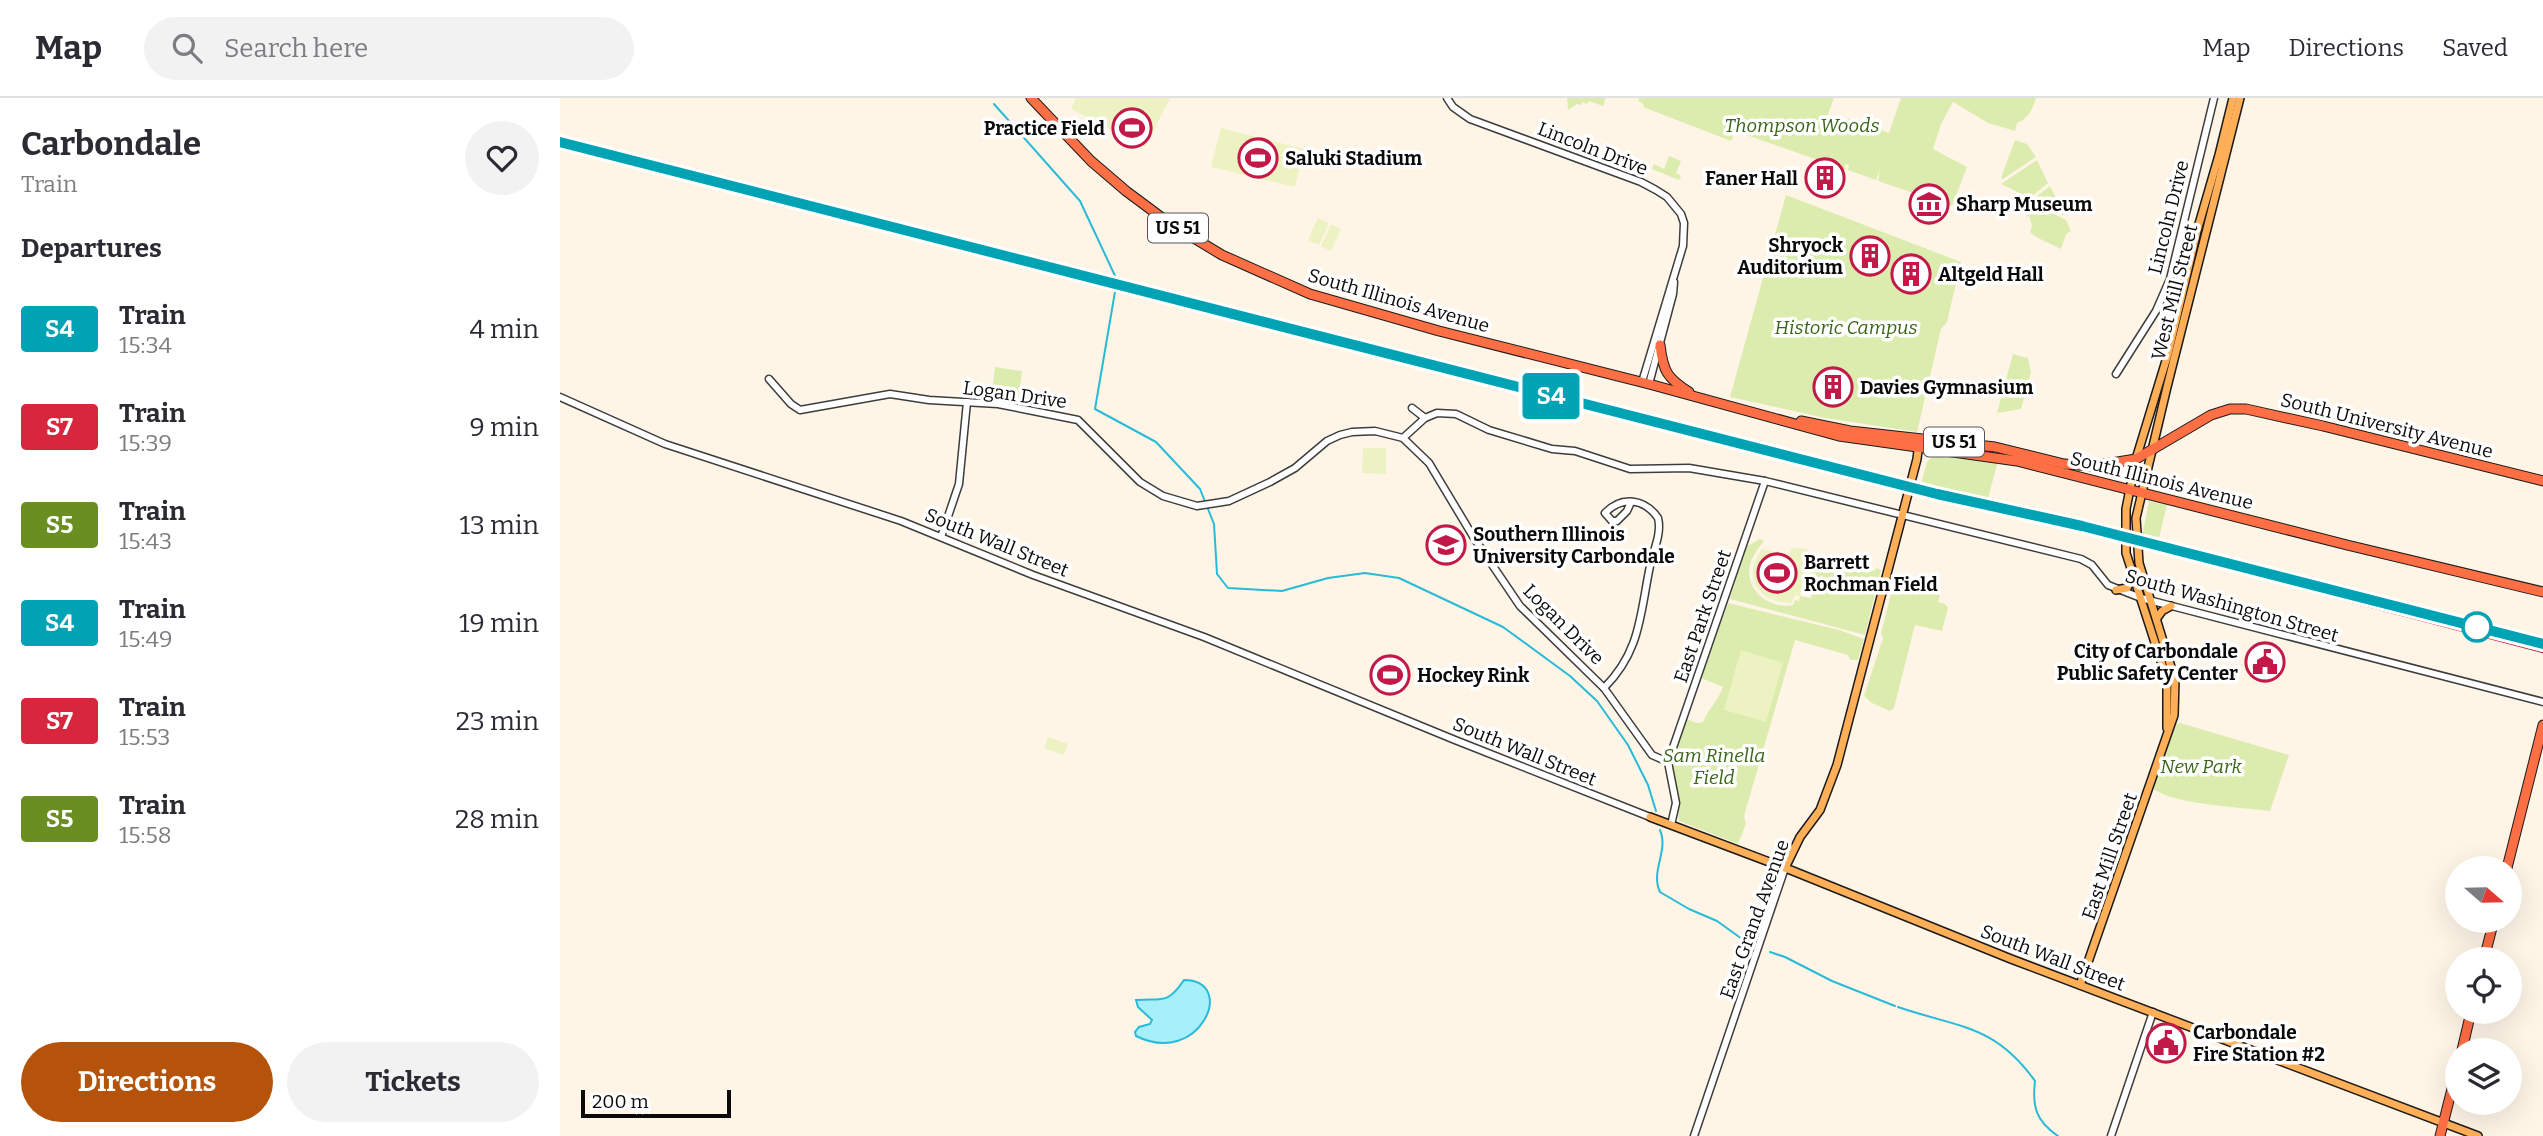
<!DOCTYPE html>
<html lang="en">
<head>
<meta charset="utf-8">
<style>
  :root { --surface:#fff; --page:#f2f2f3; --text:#2b2b33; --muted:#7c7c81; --line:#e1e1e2; --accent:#b45309 }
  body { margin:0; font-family:Bitter,serif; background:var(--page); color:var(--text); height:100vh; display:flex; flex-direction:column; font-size:26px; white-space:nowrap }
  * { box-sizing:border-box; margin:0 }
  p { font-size:23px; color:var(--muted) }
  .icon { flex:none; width:38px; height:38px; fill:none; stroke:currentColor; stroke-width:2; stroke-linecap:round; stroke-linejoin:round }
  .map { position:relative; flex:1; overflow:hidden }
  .sheet { display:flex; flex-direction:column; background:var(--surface); width:560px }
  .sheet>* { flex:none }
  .badge { padding:0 14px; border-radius:5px; font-size:24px; line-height:46px }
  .needle { width:46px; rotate:110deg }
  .tools { position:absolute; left:1885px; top:758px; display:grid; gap:14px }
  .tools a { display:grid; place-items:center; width:77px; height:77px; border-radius:50%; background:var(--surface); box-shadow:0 7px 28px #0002; font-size:35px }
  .scale { position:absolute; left:21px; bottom:18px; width:150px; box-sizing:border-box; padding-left:7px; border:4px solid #0a0a0a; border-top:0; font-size:19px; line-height:24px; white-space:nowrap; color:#0a0a0a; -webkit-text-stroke:5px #fff; paint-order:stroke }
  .map>.badge { position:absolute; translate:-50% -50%; box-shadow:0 0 0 4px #fff }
  h2 { padding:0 21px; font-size:26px; line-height:63px }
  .round { display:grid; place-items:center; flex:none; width:74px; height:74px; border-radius:37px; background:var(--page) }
  .summary { display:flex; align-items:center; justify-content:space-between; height:119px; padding:0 21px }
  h1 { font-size:33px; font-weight:700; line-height:52px }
  .action { display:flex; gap:14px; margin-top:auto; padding:14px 21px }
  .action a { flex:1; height:80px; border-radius:42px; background:var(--accent); color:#fff; font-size:28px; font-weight:700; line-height:80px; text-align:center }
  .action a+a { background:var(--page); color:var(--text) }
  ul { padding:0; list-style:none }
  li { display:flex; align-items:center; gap:21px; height:98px; padding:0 21px }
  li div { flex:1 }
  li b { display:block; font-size:26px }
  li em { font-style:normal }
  li .badge { min-width:77px; font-weight:700; text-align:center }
  header { display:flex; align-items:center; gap:42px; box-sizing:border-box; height:98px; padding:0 35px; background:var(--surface); border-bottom:2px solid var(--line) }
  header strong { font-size:33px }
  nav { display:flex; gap:38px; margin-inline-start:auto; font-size:24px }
  .search { width:490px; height:63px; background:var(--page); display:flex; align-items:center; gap:18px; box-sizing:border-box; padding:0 24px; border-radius:38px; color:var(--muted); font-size:26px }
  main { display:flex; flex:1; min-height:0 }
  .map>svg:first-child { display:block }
  .green { fill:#dcecae }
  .pitch { fill:#ecf2c1 }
  .water { fill:#a7effb; stroke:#29bad7; stroke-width:2 }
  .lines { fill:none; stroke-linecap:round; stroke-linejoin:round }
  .stream { stroke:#29bad7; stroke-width:2 }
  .minor-casing { stroke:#3d3d3d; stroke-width:9 }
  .major-casing { stroke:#1b1b1b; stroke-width:10 }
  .highway-casing { stroke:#1b1b1b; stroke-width:11 }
  .minor { stroke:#fff; stroke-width:6 }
  .major { stroke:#ffaf57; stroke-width:7 }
  .highway { stroke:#ff6f45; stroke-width:9 }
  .rail-casing { stroke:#c31948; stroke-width:4.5 }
  .rail { stroke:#fff; stroke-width:2; stroke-dasharray:5; stroke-linecap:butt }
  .line-casing { stroke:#fff; stroke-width:16 }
  .line { stroke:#00a3b4; stroke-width:10 }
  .stop-dot { fill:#fff; stroke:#00a3b4; stroke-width:3.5 }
  .labels { text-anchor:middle; stroke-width:7; stroke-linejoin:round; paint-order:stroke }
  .shield { fill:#fff; stroke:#545454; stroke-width:2 }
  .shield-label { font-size:18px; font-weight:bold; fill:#0a0a0a }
  .park-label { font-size:19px; font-style:italic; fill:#396517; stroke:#fff }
  .poi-label { font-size:19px; font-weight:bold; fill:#0a0a0a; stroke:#fff; text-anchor:start }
  .street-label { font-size:19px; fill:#0a0a0a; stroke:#fff }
</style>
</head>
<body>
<header>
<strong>Map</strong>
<div class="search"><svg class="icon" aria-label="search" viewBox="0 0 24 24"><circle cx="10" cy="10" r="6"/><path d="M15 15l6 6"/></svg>Search here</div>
<nav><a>Map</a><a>Directions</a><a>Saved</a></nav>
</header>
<main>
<section class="sheet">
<div class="summary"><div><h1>Carbondale</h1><p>Train</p></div><a class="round"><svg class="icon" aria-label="heart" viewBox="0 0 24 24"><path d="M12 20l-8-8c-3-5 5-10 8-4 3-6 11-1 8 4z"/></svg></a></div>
<h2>Departures</h2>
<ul>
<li><span class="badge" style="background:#00a3b4;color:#fff">S4</span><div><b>Train</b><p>15:34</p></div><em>4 min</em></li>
<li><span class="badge" style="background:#d7263d;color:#fff">S7</span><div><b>Train</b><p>15:39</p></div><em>9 min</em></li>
<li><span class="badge" style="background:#6b8e23;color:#fff">S5</span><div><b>Train</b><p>15:43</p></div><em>13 min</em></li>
<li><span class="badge" style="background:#00a3b4;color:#fff">S4</span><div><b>Train</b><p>15:49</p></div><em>19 min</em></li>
<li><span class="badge" style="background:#d7263d;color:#fff">S7</span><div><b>Train</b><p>15:53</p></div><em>23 min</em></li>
<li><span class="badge" style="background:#6b8e23;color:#fff">S5</span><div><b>Train</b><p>15:58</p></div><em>28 min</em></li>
</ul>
<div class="action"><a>Directions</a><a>Tickets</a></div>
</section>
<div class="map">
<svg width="1983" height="1038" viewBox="0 0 1983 1038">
  <rect width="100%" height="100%" fill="#fff5e7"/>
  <!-- green -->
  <g class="green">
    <path d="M 1007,0 L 1046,0 L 1043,8 L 1029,3 L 1027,6 L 1022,4 L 1021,7 L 1017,6 L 1008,12 Z"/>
    <path d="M 1079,0 L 1274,0 L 1267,19 L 1296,22 L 1329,35 L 1341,0 L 1476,0 C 1472,12 1469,20 1457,25 L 1455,33 L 1428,25 L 1393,4 L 1381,26 L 1373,51 L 1407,69 L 1392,108 L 1318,83 L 1320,71 L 1316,82 L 1288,72 L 1289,67 L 1285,66 L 1286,72 L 1175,33 L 1171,43 L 1083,9 L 1084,6 L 1078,3 Z"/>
    <path d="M 1455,42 L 1467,46 L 1476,59 L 1443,81 L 1441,80 Z"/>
    <path d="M 1109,58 L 1121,63 L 1116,75 L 1121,78 L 1119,82 L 1092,71 L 1094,66 L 1104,71 Z"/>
    <path d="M 1477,62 L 1488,85 L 1470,100 L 1441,86 Z"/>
    <path d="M 1490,88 L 1504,116 L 1503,117 L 1472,102 Z"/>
    <path d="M 1226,97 L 1401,164 L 1387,224 L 1381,231 L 1357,334 L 1265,320 L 1170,299 Z"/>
    <path d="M 1471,104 L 1506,122 L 1511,133 L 1506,136 L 1501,151 L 1478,140 L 1470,134 L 1472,128 L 1469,118 L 1466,119 Z"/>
    <path d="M 1453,256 L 1468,260 L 1471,275 L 1461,311 L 1437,315 Z"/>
    <path d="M 435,269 L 462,273 L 459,298 L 432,294 Z"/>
    <path d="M 1374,357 L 1413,359 L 1438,363 L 1428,400 L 1361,386 L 1367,364 Z"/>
    <path d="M 1589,403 L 1607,407 L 1599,440 L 1582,438 Z"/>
    <path d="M 1200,441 L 1204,443 C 1199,449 1194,456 1191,463 C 1182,490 1208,512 1233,507 L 1235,502 L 1239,503 L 1240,498 L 1251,500 L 1257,471 L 1254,470 L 1255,464 L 1261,460 L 1315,473 L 1316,470 L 1321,472 L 1305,537 L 1170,501 L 1186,449 Z"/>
    <path d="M 1334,485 L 1380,497 L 1378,504 L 1385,506 L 1388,510 L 1382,533 L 1355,527 L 1334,610 L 1330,613 L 1312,605 L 1304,598 L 1323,540 L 1321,535 Z"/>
    <path d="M 1168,505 L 1279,532 L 1304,541 L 1298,562 L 1290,562 L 1288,557 L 1235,542 L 1184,718 L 1186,726 L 1178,746 L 1119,723 L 1118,717 L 1120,703 L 1112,673 L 1112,663 L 1126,621 L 1137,625 L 1143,624 C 1149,610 1158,603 1163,589 L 1141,580 Z"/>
    <path d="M 1620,625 L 1729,657 L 1710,713 C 1679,709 1618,707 1593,691 L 1615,626 Z"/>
  </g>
  <!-- pitch -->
  <g class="pitch">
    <path d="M 516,0 L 610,0 L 585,49 L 511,11 Z"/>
    <path d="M 661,30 L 744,51 L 735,89 L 651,69 Z"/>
    <path d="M 758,120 L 769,125 L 759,147 L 748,142 Z"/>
    <path d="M 771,126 L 781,131 L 771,153 L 761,148 Z"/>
    <path d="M 803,350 L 826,350 L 826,376 L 802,375 Z"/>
    <path d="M 1232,450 L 1248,451 L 1255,464 L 1254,469 L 1257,470 L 1254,484 L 1244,482 L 1240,498 L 1235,497 L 1232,505 C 1198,505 1181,479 1202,451 L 1229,457 Z"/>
    <path d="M 1181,552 L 1223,565 L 1206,624 L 1164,612 Z"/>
    <path d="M 822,560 L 848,570 L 838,593 L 813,584 Z"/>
    <path d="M 488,639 L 508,646 L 504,657 L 484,650 Z"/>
  </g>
  <!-- water -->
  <path class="water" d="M 624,882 C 678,882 640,970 576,938 L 575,934 L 579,929 L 590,926 L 592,922 L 578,909 L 576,902 C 603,900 607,907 624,882 Z"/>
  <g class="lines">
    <!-- stream -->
    <g class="stream">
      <path d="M 434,6 L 520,103 L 557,182 L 535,311 L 596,344 L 640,391 L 654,426 L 657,476 L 668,490 L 722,493 L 768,480 L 805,475 L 839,480 L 943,529 L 1010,578 L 1037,603 L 1068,647 L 1088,687 L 1096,713"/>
      <path d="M 1100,732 C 1109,753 1090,773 1100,794 L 1129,811 L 1157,823 L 1189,846"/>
      <path d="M 1210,854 L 1225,859 L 1272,883 L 1335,908"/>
      <path d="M 1338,909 C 1399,930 1434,926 1475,983 C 1472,1009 1476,1023 1498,1038"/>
    </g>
    <!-- minor casing -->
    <g class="minor-casing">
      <g id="minor">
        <path d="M 887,0 L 893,9 L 910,21 L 1081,84 L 1096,92 L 1107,99 L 1121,116 L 1124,125 L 1123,148 L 1082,284"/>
        <path d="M 1556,276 L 1596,213 L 1610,181 L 1654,0"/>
        <path d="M 209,281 L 231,306 L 240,312 L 330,296 L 369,302 L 438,306 L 518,322 L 580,384 L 603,398 L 637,408 L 669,403 L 710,384 L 735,370 L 767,343 L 780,337 L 792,334 L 815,333 L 843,340 L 869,365 L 914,440 L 960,508 L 1044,590 L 1092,657 L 1108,664 L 1116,705 L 1111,727"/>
        <path d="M 1089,286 L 1113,196 L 1114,184"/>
        <path d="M 0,299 L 105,346 L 341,423 L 473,477 L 644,539 L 895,642 L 1090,719"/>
        <path d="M 852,310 L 865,320"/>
        <path d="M 843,340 L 865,320 L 877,315 L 896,316 L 929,332 L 992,351 L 1015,353 L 1070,371 L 1129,370 L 1205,383 L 1521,461 L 1532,467 L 1548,487 L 1581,500 L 1983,604"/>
        <path d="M 381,439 L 399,386 L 407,304"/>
        <path d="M 1044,590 C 1081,553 1080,516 1090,468 C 1093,453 1102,436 1098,420 C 1085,401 1062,397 1045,415 L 1052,423 L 1057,423 L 1067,413 L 1071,404"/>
        <path d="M 1108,664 L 1205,383"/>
        <path d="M 1134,1038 L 1225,770"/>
        <path d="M 1551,1038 L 1593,914"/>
      </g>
    </g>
    <!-- major casing -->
    <g class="major-casing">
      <g id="major">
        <path d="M 1556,492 L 1567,490 L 1573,479"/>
        <path d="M 1597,520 L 1602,513 L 1611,508"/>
        <path d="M 1607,630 L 1607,582 L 1566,455 L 1566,411 L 1576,361 L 1608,256 L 1637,133 L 1659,57 L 1673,0"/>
        <path d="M 1090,719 L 1233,773 L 1451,861 L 1918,1038"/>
        <path d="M 1225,770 L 1240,739 L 1260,712 L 1277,667 L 1357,361 L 1359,344"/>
        <path d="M 1520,887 L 1614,617 L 1615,582 L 1579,465 L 1576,420 L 1607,289 L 1680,0"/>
      </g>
    </g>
    <!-- highway casing -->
    <g class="highway-casing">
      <g id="highway">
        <path d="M 471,0 L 531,63 L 566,93 L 609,125 L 662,157 L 750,196 L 879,233 L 1089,286 L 1279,338 L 1457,363 L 1787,447 L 1983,494"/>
        <path d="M 1100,247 C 1103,273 1107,280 1129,294"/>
        <path d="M 1241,323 L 1290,333 L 1435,349 L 1504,366 L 1533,368 L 1576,361 L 1651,317 L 1670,311 L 1686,311 L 1763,328 L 1983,383"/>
        <path d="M 1947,770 L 1983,627"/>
        <path d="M 1924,861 L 1934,822"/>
        <path d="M 1902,952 L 1911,914"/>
        <path d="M 1880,1038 L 1897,971"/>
      </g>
    </g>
    <!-- minor -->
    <use href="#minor" class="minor"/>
    <!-- major -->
    <use href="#major" class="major"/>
    <!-- highway -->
    <use href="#highway" class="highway"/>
    <!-- rail casing -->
    <g class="rail-casing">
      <path id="rail" d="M 0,44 L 1591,450 L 1983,553"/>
    </g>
    <!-- rail -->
    <use href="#rail" class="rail"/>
  </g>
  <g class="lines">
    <!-- line casing -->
    <g class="line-casing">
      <path id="line" d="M 0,44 L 1377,396 L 1522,428 L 1983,546"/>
    </g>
    <!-- line -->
    <use href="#line" class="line"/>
  </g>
  <!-- icons -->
  <defs>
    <g id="stadium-ring" transform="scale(2.0125)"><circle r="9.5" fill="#fff" stroke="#c31948" stroke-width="1.5"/><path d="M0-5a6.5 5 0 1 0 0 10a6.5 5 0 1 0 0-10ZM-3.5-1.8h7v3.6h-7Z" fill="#c31948"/></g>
    <g id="building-ring" transform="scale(2.0125)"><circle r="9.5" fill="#fff" stroke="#c31948" stroke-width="1.5"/><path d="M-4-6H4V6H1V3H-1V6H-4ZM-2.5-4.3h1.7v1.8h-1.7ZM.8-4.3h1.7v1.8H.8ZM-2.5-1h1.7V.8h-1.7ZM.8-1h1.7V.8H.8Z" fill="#c31948"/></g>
    <g id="museum-ring" transform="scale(2.0125)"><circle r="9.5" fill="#fff" stroke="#c31948" stroke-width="1.5"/><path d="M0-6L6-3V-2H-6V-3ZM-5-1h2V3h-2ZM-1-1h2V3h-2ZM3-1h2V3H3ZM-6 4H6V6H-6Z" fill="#c31948"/></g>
    <g id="university-ring" transform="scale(2.0125)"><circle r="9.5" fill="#fff" stroke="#c31948" stroke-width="1.5"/><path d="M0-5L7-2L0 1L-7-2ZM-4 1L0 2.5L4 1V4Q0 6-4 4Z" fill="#c31948"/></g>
    <g id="civic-ring" transform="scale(2.0125)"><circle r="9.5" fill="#fff" stroke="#c31948" stroke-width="1.5"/><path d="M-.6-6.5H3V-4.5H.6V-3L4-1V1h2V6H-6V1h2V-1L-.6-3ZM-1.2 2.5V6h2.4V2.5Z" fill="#c31948"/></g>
  </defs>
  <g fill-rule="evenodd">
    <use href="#stadium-ring" x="572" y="30"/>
    <use href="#stadium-ring" x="698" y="60"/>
    <use href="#building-ring" x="1265" y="80"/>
    <use href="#museum-ring" x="1369" y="106"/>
    <use href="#building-ring" x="1310" y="158"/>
    <use href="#building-ring" x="1351" y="176"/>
    <use href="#building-ring" x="1273" y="289"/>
    <use href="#university-ring" x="886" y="447"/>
    <use href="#stadium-ring" x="1217" y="475"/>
    <use href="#civic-ring" x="1705" y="564"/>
    <use href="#stadium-ring" x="830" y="577"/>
    <use href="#civic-ring" x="1606" y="945"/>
  </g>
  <!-- markers -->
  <circle class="stop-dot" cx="1917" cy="529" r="14"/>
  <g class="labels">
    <!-- shield labels -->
    <g class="shield">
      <rect x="588" y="115.5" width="60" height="29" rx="5"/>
      <rect x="1364" y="329.5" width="60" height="29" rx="5"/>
    </g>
    <g class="shield-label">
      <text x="618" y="136">US 51</text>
      <text x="1394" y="350">US 51</text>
    </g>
    <!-- park labels -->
    <g class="park-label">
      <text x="1242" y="34">Thompson Woods</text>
      <text x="1286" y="236">Historic Campus</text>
      <text x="1154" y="664">Sam Rinella<tspan x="1154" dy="22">Field</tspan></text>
      <text x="1641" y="675">New Park</text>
    </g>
    <!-- poi labels -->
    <g class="poi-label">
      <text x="545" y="37" text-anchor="end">Practice Field</text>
      <text x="725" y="67">Saluki Stadium</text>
      <text x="1238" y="87" text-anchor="end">Faner Hall</text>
      <text x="1396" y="113">Sharp Museum</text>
      <text x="1283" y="154" text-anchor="end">Shryock<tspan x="1283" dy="22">Auditorium</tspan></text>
      <text x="1378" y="183">Altgeld Hall</text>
      <text x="1300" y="296">Davies Gymnasium</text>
      <text x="913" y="443">Southern Illinois<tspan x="913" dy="22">University Carbondale</tspan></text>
      <text x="1244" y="471">Barrett<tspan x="1244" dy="22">Rochman Field</tspan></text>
      <text x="1678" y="560" text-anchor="end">City of Carbondale<tspan x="1678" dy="22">Public Safety Center</tspan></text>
      <text x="857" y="584">Hockey Rink</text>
      <text x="1633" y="941">Carbondale<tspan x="1633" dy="22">Fire Station #2</tspan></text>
    </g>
    <!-- street labels -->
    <g class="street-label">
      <text transform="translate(1033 50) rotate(21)" y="7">Lincoln Drive</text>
      <text transform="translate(1608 119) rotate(-76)" y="7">Lincoln Drive</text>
      <text transform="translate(1614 194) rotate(-76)" y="7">West Mill Street</text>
      <text transform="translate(839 202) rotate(16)" y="7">South Illinois Avenue</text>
      <text transform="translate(455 296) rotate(8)" y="7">Logan Drive</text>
      <text transform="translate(1827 327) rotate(14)" y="7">South University Avenue</text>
      <text transform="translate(1602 382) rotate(14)" y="7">South Illinois Avenue</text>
      <text transform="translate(437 444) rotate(22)" y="7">South Wall Street</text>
      <text transform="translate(1672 507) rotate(16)" y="7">South Washington Street</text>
      <text transform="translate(1142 518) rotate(-71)" y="7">East Park Street</text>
      <text transform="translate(1004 526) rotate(45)" y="7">Logan Drive</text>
      <text transform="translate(965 653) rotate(22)" y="7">South Wall Street</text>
      <text transform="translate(1549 758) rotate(-71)" y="7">East Mill Street</text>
      <text transform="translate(1194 821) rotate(-70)" y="7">East Grand Avenue</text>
      <text transform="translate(1493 859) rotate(21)" y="7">South Wall Street</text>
    </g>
  </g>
</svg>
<div class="tools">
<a><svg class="needle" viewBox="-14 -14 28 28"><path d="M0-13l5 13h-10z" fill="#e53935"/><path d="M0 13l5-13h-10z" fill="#7c7c81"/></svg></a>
<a><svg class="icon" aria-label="locate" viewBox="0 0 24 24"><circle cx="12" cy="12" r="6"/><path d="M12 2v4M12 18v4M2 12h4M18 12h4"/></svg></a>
<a><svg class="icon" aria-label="layers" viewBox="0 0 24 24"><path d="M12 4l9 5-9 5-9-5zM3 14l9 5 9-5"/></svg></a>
</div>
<div class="scale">200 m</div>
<b class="badge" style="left:991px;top:298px;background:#00a3b4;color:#fff">S4</b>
</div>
</main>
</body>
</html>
